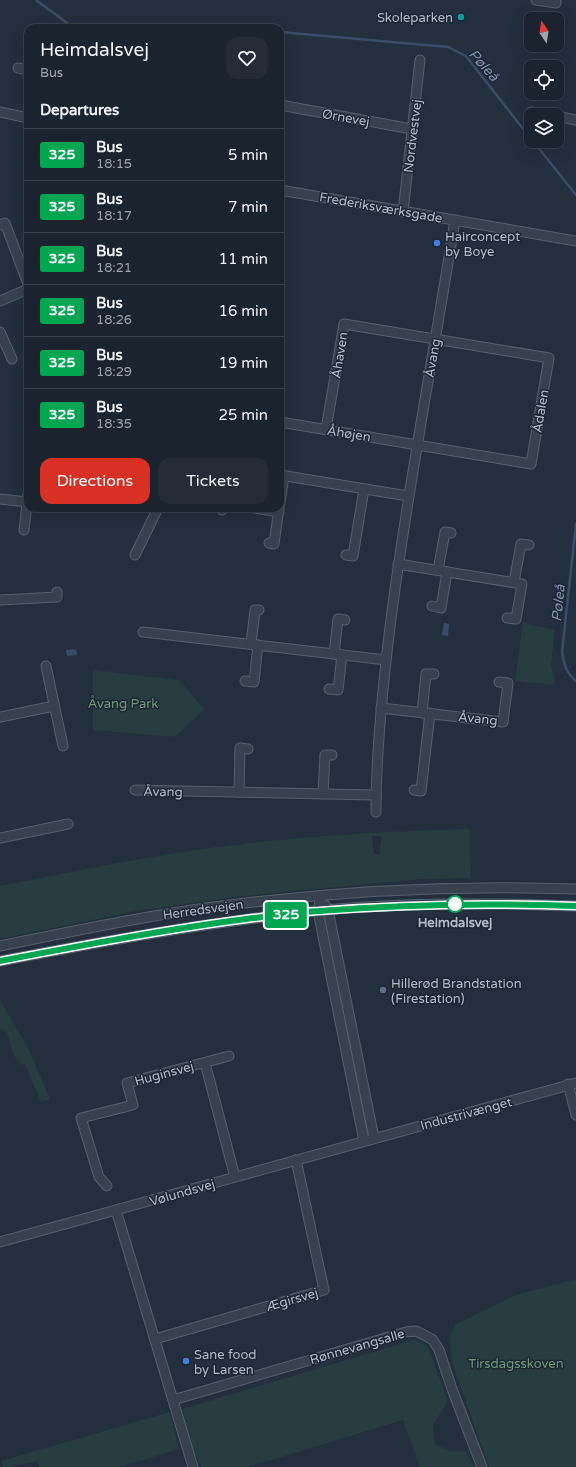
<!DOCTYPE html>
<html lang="en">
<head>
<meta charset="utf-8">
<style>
  :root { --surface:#1b232e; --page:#242b36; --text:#f1f3f6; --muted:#a0a4aa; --line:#39404a; --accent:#d93025 }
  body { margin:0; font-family:"Varela Round",sans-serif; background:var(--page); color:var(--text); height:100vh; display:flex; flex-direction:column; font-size:15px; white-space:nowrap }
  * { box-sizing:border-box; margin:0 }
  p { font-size:13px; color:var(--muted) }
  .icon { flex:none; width:22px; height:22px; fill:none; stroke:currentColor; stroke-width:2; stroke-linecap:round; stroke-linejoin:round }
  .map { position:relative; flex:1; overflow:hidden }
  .details { position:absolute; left:24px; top:24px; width:260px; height:488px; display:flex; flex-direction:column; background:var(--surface); border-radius:12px; box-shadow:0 4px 16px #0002,0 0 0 1px var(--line) }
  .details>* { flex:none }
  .badge { padding:0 8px; border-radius:3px; font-size:14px; line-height:26px }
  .needle { width:26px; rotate:347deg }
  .buttons { position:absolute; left:524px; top:12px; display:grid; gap:8px }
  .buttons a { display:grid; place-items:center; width:40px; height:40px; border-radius:8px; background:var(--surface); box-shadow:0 4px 16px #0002,0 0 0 1px var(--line); font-size:20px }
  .map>.badge { position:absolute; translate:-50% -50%; box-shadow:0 0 0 2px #fff }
  h2 { padding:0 16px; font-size:15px; line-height:36px }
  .round { display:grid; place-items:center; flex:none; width:42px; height:42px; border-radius:12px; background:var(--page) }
  .headline { display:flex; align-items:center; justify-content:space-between; height:68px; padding:0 16px }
  h1 { font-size:19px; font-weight:600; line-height:30px }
  .primary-button { display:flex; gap:8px; margin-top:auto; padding:8px 16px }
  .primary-button a { flex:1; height:46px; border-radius:12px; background:var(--accent); color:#fff; font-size:16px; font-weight:600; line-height:46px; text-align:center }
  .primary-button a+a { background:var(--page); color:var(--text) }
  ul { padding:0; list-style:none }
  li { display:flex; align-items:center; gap:12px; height:52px; padding:0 16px; border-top:1px solid var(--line) }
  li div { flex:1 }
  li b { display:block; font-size:15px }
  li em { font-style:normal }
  li .badge { min-width:44px; font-weight:700; text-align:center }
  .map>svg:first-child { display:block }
  .green { fill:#263c3f; fill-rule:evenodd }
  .water { fill:#394c67 }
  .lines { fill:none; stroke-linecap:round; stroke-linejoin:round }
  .stream { stroke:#394c67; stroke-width:2.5 }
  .minor-casing { stroke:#565f6c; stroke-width:11 }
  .minor { stroke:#38414e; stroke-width:9 }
  .line-casing { stroke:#fff; stroke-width:9 }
  .line { stroke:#00a651; stroke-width:6 }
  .culture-dot { fill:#0f9aa8; stroke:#1d2633; stroke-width:1.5 }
  .shop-dot { fill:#3f7fe0; stroke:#1d2633; stroke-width:1.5 }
  .stop-dot { fill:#fff; stroke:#00a651; stroke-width:2 }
  .service-dot { fill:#5c6f8a; stroke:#1d2633; stroke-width:1.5 }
  .labels { text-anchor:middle; stroke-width:3; stroke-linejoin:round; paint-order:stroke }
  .poi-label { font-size:13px; fill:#b4bcc9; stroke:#1d2633; text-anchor:start }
  .street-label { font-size:13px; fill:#b4bcc9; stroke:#1d2633 }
  .park-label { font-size:13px; fill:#6b9a76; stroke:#1d2633 }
  .stop-label { font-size:13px; font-weight:bold; fill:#b4bcc9; stroke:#1d2633 }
  .water-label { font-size:14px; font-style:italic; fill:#7c92b1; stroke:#1d2633 }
</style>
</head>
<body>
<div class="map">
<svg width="576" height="1467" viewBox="0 0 576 1467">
  <rect width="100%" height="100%" fill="#242f3e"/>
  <!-- green -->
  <g class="green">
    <path d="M 523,622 L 536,626 L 555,630 L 551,666 L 555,680 L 553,685 L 515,681 Z"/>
    <path d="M 93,670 L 179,680 L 204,709 L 175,737 L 93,730 Z"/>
    <path d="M 470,829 L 471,878 L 422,879 L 234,897 L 136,911 L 0,939 L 0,886 C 81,870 161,853 242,844 C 318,835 394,831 470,829 ZM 372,836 L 382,836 L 379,855 L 374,854 Z"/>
    <path d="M 0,1000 L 28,1048 L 50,1099 L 41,1102 L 25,1064 L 21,1065 L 13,1054 L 7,1032 L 0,1029 Z"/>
    <path d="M 576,1279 L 576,1467 L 489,1467 L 453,1366 L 449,1338 L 456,1324 L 516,1295 Z"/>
    <path d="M 414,1340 L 428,1346 L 448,1401 L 433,1425 L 435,1444 L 450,1451 L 465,1451 L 475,1467 L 420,1467 L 403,1420 L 248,1467 L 201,1467 L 191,1446 L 182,1409 Z"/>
    <path d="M 170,1412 L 179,1449 L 120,1467 L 39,1467 L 37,1461 L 14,1466 L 14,1467 L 3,1467 L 1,1461 Z"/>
  </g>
  <!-- water -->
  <g class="water">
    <path d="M 444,623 L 449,624 L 448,636 L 442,635 Z"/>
    <path d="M 76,649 L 77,655 L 67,656 L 66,650 Z"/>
  </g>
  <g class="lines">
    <!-- stream -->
    <g class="stream">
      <path d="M 36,0 L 74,28"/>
      <path d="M 221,28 L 239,28"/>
      <path d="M 280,32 L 448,47 L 466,56 L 531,139"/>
      <path d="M 533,141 L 576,195"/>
      <path d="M 576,524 L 562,652 C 564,664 566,673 576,681"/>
    </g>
    <!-- minor casing -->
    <g class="minor-casing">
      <g id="minor">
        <path d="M 536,0 L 556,3 L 556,0"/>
        <path d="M 18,68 L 28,70"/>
        <path d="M 280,105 L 412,129"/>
        <path d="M 0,112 L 28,118"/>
        <path d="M 531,112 L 548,115"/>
        <path d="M 557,116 L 576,120"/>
        <path d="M 280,190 L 576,241"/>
        <path d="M 403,212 L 420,60"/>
        <path d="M 0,225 L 5,223 L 28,284"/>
        <path d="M 0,301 L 28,289"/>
        <path d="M 0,332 L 12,359"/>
        <path d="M 280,422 L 531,464 L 549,358 L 344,324 L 326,429"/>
        <path d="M 280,475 L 408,496"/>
        <path d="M 0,499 L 27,502"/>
        <path d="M 280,503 L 284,476"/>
        <path d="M 255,508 L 279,512"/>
        <path d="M 222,510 L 222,508"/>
        <path d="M 24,530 L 28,494"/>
        <path d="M 269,543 L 274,544 L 279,508"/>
        <path d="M 135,555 L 158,508"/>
        <path d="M 346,555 L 353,556 L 364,489"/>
        <path d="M 398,564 L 522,584 L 516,619 L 507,618"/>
        <path d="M 438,570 L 445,532 L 451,533"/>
        <path d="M 514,582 L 521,544 L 529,545"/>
        <path d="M 0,600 L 57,597 L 57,592"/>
        <path d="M 432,606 L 441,608 L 447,572"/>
        <path d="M 143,632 L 386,660"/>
        <path d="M 251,644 L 255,610 L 259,610"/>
        <path d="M 334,654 L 338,619 L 345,620"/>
        <path d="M 46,666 L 63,746"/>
        <path d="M 245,681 L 254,682 L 258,645"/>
        <path d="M 329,689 L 338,690 L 342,655"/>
        <path d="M 381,708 L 503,722 L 508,683 L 499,682"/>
        <path d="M 422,713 L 426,674 L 434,674"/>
        <path d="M 0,717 L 54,706"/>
        <path d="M 135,790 L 376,795"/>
        <path d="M 414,790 L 421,791 L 430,713"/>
        <path d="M 239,792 L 240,748 L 248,749"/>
        <path d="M 323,794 L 325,755 L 332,755"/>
        <path d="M 376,812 C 376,748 383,683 391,619 C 408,486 434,353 455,220"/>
        <path d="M 0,838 L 68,824"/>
        <path d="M 321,896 L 318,911 L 364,1141"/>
        <path d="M 325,905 L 328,910 L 374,1138"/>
        <path d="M 0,946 C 79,930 158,913 238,904 C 350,890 463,885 576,889"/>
        <path d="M 0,961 C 105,941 209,922 316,911 C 402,902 490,903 576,906"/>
        <path d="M 205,1063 L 235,1177"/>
        <path d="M 568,1084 L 576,1115"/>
        <path d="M 107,1186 L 99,1177 L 81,1118 L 133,1105 L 127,1083 L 229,1056"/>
        <path d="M 116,1210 L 193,1467"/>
        <path d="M 0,1242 L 576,1083"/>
        <path d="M 155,1339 L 324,1290 L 296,1160"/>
        <path d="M 173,1400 L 406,1332 L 416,1331 L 424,1335 L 433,1340 L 439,1350 L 452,1389 L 482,1467"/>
      </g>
    </g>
    <!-- minor -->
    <use href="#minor" class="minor"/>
  </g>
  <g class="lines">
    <!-- line casing -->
    <g class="line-casing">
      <path id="line" d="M 0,961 C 84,945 168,929 253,918 C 275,916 297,912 319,911 C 405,904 490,903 576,906"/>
    </g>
    <!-- line -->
    <use href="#line" class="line"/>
  </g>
  <!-- markers -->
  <circle class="culture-dot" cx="461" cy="17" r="4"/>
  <g class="shop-dot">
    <circle cx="437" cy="243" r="4"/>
    <circle cx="186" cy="1361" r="4"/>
  </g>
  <circle class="stop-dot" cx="455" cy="904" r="8"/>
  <circle class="service-dot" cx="383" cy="990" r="4"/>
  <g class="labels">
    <!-- poi labels -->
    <g class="poi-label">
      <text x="453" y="22" text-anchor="end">Skoleparken</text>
      <text x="445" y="241">Hairconcept<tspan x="445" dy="15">by Boye</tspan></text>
      <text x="391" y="988">Hillerød Brandstation<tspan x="391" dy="15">(Firestation)</tspan></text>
      <text x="194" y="1359">Sane food<tspan x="194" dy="15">by Larsen</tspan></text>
    </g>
    <!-- street labels -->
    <g class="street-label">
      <text transform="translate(346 117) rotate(10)" y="5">Ørnevej</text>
      <text transform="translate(412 136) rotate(-83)" y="5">Nordvestvej</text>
      <text transform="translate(381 207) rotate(10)" y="5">Frederiksværksgade</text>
      <text transform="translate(339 355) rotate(-81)" y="5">Åhaven</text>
      <text transform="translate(432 358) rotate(-80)" y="5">Åvang</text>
      <text transform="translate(540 411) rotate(-80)" y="5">Ådalen</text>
      <text transform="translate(349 433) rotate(9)" y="5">Åhøjen</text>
      <text transform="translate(478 718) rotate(6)" y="5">Åvang</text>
      <text transform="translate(163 791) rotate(1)" y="5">Åvang</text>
      <text transform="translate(203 909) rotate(-8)" y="5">Herredsvejen</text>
      <text transform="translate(164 1073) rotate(-15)" y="5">Huginsvej</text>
      <text transform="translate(466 1113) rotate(-15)" y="5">Industrivænget</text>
      <text transform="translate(182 1192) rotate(-16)" y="5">Vølundsvej</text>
      <text transform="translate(292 1299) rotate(-16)" y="5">Ægirsvej</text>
      <text transform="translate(357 1346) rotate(-16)" y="5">Rønnevangsalle</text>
    </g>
    <!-- park labels -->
    <g class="park-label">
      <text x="123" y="708">Åvang Park</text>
      <text x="516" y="1368">Tirsdagsskoven</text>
    </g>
    <!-- stop labels -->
    <g class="stop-label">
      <text x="455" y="927">Heimdalsvej</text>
    </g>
    <!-- water labels -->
    <g class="water-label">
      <text transform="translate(484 65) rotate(48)" y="5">Pøleå</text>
      <text transform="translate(558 603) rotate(-84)" y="5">Pøleå</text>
    </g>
  </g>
</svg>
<div class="buttons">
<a><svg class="needle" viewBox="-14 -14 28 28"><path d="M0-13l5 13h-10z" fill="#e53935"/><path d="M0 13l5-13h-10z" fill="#a0a4aa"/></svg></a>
<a><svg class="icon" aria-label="locate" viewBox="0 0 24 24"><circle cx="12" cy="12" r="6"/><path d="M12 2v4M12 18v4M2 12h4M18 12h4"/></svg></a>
<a><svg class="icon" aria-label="layers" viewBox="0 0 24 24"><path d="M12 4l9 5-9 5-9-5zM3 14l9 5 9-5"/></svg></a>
</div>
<b class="badge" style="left:286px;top:915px;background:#00a651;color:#fff">325</b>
<section class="details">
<div class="headline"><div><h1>Heimdalsvej</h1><p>Bus</p></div><a class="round"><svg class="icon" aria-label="heart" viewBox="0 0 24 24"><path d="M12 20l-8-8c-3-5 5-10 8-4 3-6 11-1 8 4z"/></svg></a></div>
<h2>Departures</h2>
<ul>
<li><span class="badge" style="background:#00a651;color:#fff">325</span><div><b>Bus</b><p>18:15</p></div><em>5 min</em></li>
<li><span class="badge" style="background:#00a651;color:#fff">325</span><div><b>Bus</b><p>18:17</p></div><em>7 min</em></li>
<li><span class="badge" style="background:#00a651;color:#fff">325</span><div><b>Bus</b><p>18:21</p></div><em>11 min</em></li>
<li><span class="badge" style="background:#00a651;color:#fff">325</span><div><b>Bus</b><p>18:26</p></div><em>16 min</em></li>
<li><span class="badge" style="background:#00a651;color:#fff">325</span><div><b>Bus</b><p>18:29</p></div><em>19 min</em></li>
<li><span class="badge" style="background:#00a651;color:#fff">325</span><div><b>Bus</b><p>18:35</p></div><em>25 min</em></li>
</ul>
<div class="primary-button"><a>Directions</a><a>Tickets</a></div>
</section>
</div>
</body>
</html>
